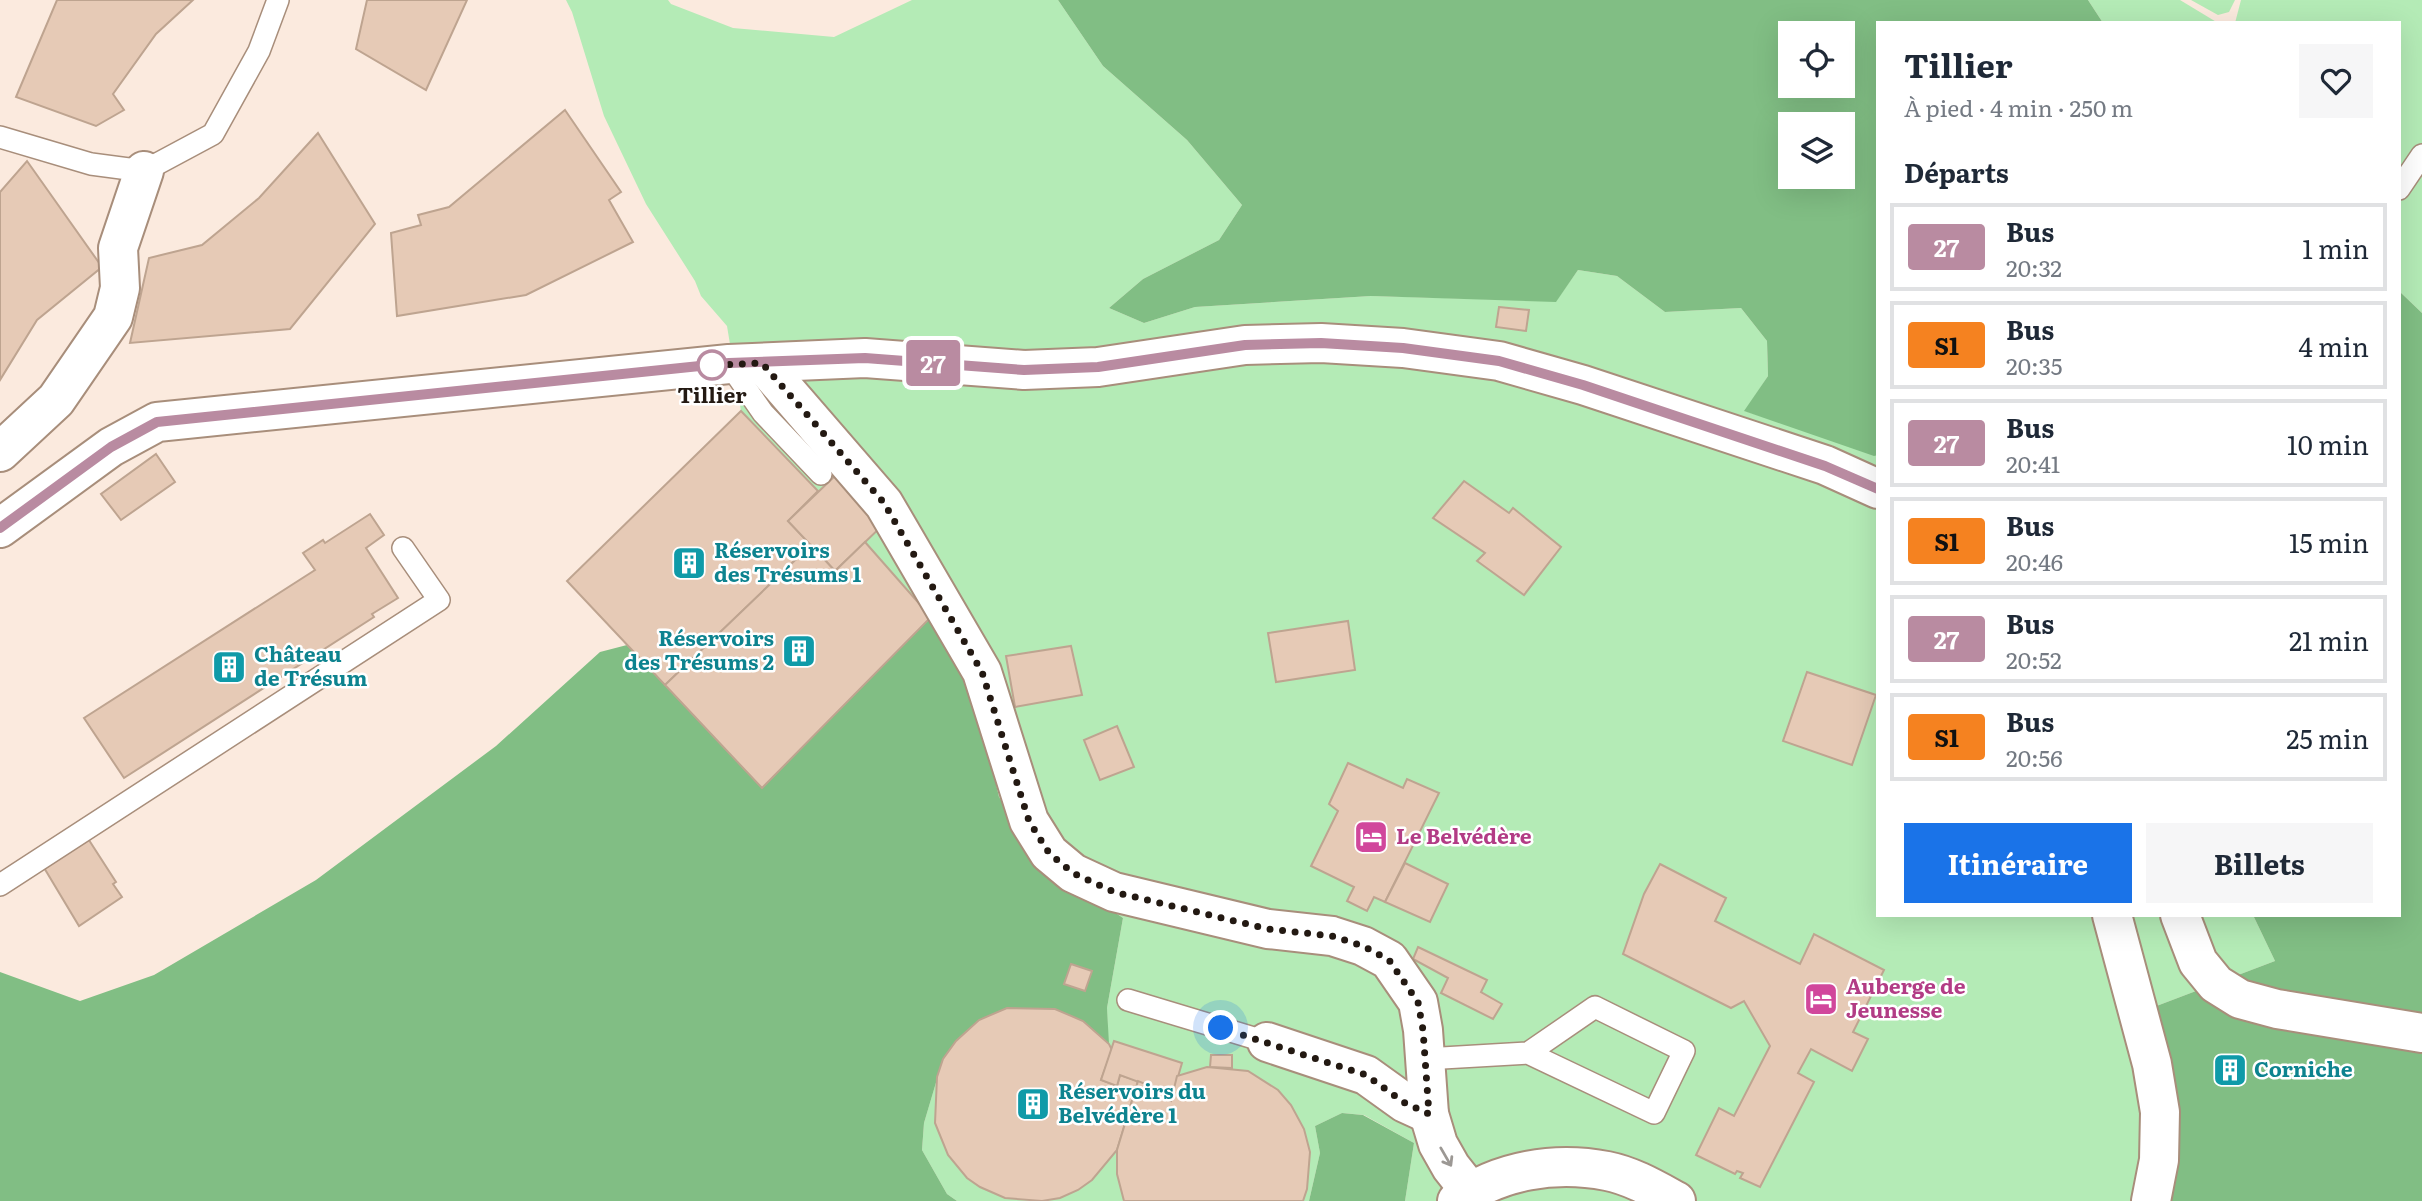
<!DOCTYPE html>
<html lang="fr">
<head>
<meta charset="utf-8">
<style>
  :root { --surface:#fff; --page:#f6f6f7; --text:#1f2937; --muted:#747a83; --line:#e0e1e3; --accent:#1a73e8 }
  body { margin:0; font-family:Literata,serif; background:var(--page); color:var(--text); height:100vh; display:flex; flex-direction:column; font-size:26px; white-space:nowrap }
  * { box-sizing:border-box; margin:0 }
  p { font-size:23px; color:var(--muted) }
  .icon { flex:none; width:38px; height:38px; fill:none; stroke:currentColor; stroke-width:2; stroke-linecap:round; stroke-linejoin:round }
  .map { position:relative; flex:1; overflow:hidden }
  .panel { position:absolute; left:1876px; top:21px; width:525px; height:896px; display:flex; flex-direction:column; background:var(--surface); border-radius:0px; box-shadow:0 7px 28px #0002 }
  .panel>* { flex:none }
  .badge { padding:0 14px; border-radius:5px; font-size:24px; line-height:46px }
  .controls { position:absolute; left:1778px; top:21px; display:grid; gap:14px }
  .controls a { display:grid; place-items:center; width:77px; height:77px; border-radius:0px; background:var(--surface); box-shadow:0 7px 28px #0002; font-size:35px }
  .you { position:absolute; width:35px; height:35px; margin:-18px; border:5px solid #fff; border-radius:50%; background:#1a73e8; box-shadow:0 0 0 10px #1a73e833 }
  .map>.badge { position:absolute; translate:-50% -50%; box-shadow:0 0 0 4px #fff }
  h2 { padding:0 28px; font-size:26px; line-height:63px }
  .round { display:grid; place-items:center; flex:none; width:74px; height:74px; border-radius:0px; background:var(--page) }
  .headline { display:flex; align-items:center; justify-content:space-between; height:119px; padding:0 28px }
  h1 { font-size:33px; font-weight:700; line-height:52px }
  .primary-button { display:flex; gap:14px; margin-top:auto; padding:14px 28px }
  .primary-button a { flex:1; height:80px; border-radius:0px; background:var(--accent); color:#fff; font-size:28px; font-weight:700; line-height:80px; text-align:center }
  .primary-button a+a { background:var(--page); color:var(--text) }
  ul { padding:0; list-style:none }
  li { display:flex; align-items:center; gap:21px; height:88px; margin:0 14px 10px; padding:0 14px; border:4px solid var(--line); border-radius:0px }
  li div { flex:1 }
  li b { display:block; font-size:26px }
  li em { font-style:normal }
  li .badge { min-width:77px; font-weight:700; text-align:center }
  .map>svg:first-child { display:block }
  .green { fill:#b4ebb6 }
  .forest { fill:#81be84; fill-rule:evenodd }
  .building { fill:#e6cab6; stroke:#bea490; stroke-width:2 }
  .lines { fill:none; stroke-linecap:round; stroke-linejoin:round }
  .lane-casing { stroke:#a88e7b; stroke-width:24 }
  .street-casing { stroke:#a88e7b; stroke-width:42 }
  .secondary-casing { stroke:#a88e7b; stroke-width:42 }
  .lane { stroke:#fff; stroke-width:21 }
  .street { stroke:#fff; stroke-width:38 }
  .secondary { stroke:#fff; stroke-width:38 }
  .oneway { stroke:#9c9894 }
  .line-casing { stroke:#fff; stroke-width:16 }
  .line { stroke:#b98ba1; stroke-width:10 }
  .walk { stroke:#231912; stroke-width:7; stroke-dasharray:0 12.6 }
  .stop-dot { fill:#fff; stroke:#b98ba1; stroke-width:3.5 }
  .labels { text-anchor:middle; stroke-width:5; stroke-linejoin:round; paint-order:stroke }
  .stop-label { font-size:21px; font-weight:bold; fill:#231912; stroke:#fff }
  .culture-label { font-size:21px; font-weight:bold; fill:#0d838f; stroke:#fff; text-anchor:start }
  .hotel-label { font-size:21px; font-weight:bold; fill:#b23c85; stroke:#fff; text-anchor:start }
</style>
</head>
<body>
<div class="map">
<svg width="2422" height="1201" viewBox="0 0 2422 1201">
  <rect width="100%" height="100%" fill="#fbeade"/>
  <!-- green -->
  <g class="green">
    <path d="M 566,0 L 668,0 L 671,4 L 733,28 L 834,37 L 912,0 L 1058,0 L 1103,66 L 1187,140 L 1242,205 L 1219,240 L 1143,279 L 1109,308 L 1144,323 L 1195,307 L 1371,296 L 1556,301 L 1578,270 L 1617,276 L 1665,312 L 1741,308 L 1767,341 L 1768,376 L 1745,411 L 1878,455 L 1878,915 L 2253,915 L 2275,961 L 2146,1010 L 2165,1201 L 1405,1201 L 1414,1143 L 1364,1115 L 1342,1113 L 1315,1126 L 1320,1153 L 1309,1201 L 957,1201 L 947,1194 L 922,1150 L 924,1123 L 943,1059 L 1055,1009 L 1083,1021 L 1108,1043 L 1107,1008 L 1123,918 L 1104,905 L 1024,835 L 999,797 L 978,706 L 931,617 L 762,788 L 567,581 L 741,411 L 727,326 L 701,296 L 695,281 L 646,204 L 604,116 L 572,12 Z"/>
    <path d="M 2088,0 L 2180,0 L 2218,23 L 2103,23 Z"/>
    <path d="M 2191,0 L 2235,0 L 2229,12 L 2218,15 Z"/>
    <path d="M 2241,0 L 2422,0 L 2422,313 L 2399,291 L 2399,23 L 2235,23 Z"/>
  </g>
  <!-- forest -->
  <g class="forest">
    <path d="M 1058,0 L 2088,0 L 2103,23 L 1878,23 L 1878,455 L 1874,456 L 1744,411 L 1768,376 L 1767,341 L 1741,308 L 1665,312 L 1617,276 L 1578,270 L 1556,302 L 1371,296 L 1195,307 L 1144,323 L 1109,308 L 1143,279 L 1219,240 L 1242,205 L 1187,140 L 1103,66 ZM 1843,33 L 1843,86 L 1790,86 L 1790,33 ZM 1843,124 L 1843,177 L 1790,177 L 1790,124 Z"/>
    <path d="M 2399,291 L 2422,313 L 2422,1201 L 2165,1201 L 2146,1010 L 2275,961 L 2253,915 L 2399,915 Z"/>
    <path d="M 931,617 L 978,706 L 999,797 L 1024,835 L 1104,905 L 1123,918 L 1107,1008 L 1109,1044 L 1083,1021 L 1055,1009 L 943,1059 L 924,1123 L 922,1150 L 947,1194 L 957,1201 L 0,1201 L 0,972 L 80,1001 L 154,975 L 316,880 L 496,746 L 600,652 L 627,645 L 762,787 Z"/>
    <path d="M 1342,1113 L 1363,1115 L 1414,1143 L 1405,1201 L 1309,1201 L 1320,1153 L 1315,1126 Z"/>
  </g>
  <!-- building -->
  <g class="building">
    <path d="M 57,0 L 193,0 L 156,34 L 113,94 L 124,110 L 96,126 L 16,97 Z"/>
    <path d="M 367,0 L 467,0 L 426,90 L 356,49 Z"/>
    <path d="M 565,110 L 621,192 L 609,200 L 633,242 L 526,295 L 397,316 L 391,233 L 421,225 L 418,215 L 449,207 Z"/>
    <path d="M 318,133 L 375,224 L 290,329 L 130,343 L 149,258 L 202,245 L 259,198 Z"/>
    <path d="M 27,161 L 102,267 L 37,320 L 0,380 L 0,192 Z"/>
    <path d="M 1499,307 L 1529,310 L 1526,331 L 1496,327 Z"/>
    <path d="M 741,411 L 818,491 L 788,521 L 811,545 L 665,685 L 567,581 Z"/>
    <path d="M 156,454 L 175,482 L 121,520 L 101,494 Z"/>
    <path d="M 839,472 L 886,522 L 835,571 L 788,521 Z"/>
    <path d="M 1464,481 L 1509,513 L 1513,508 L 1561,547 L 1524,595 L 1477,561 L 1485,553 L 1433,518 Z"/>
    <path d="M 370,514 L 384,535 L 366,548 L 398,598 L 372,614 L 374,617 L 124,778 L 84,718 L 315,570 L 303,553 L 323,540 L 325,543 Z"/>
    <path d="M 865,542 L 931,617 L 762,788 L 665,685 L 811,545 L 835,571 Z"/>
    <path d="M 1348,621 L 1355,670 L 1276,682 L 1268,633 Z"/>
    <path d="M 1071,646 L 1082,695 L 1015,707 L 1006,656 Z"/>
    <path d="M 1807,672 L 1876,695 L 1852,765 L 1783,741 Z"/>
    <path d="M 1117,726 L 1134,767 L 1100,780 L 1084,740 Z"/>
    <path d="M 1348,763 L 1403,788 L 1407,779 L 1439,793 L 1385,902 L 1374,897 L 1367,911 L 1347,901 L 1354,887 L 1311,866 L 1338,811 L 1329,804 Z"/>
    <path d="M 87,837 L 116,882 L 113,884 L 122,897 L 79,926 L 43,866 Z"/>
    <path d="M 1405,863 L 1448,884 L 1430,922 L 1385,902 Z"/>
    <path d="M 1660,864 L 1726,898 L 1715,921 L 1800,964 L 1814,934 L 1884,970 L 1853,1032 L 1868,1039 L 1852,1071 L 1811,1049 L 1798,1073 L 1814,1082 L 1760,1187 L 1740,1178 L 1743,1173 L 1737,1171 L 1735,1174 L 1696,1155 L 1719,1108 L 1734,1116 L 1770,1046 L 1744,1001 L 1731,1008 L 1623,954 L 1644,894 Z"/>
    <path d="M 1418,947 L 1487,980 L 1481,992 L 1502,1004 L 1493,1019 L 1441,993 L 1448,978 L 1413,959 Z"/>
    <path d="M 1071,964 L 1092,971 L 1085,991 L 1064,984 Z"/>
    <path d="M 1007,1008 L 1055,1009 L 1083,1021 L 1109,1044 L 1112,1050 L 1101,1080 L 1117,1086 L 1120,1075 L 1138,1081 L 1117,1150 L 1092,1180 L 1078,1190 L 1060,1198 L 1042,1201 L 1005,1198 L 980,1187 L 967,1178 L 948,1155 L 935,1123 L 937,1077 L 943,1059 L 956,1041 L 979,1020 Z"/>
    <path d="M 1114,1041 L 1182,1063 L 1171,1101 L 1156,1096 L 1158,1089 L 1120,1075 L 1117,1086 L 1101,1080 Z"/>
    <path d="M 1211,1055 L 1232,1055 L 1232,1068 L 1210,1067 Z"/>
    <path d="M 2239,1058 L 2243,1079 L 2221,1083 L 2217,1062 Z"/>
    <path d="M 1207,1067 L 1248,1071 L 1278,1090 L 1291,1105 L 1304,1129 L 1310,1152 L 1307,1189 L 1303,1201 L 1124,1201 L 1117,1174 L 1117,1150 L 1138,1081 L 1158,1089 L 1156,1096 L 1171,1101 L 1177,1076 Z"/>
  </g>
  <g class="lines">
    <!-- lane casing -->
    <g class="lane-casing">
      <g id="lane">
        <path d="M 0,137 L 91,164 L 144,171 L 213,134 L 259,51 L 278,0"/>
        <path d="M 2399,189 L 2422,155"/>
        <path d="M 729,364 L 763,413 L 821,474"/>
        <path d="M 0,885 L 439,600 L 403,548"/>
        <path d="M 1128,1000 L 1267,1042"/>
        <path d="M 1425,1059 L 1528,1053 L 1595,1007 L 1684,1051 L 1654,1113 L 1528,1053"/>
      </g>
    </g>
    <!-- street casing -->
    <g class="street-casing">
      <g id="street">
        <path d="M 762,363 L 884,504 L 982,672 L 1029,821 L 1049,853 L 1073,873 L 1114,892 L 1268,929 L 1332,936 L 1363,946 L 1389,960 L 1418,1002 L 1423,1030 L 1429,1114 L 1438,1144 L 1451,1167 L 1470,1191"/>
        <path d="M 0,452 L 56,400 L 113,317 L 120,288 L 118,248 L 144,171"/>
        <path d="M 2180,915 L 2198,962 L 2216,984 L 2240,999 L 2277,1009 L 2422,1033"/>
        <path d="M 1267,1042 L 1366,1075 L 1405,1103 L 1429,1114"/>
      </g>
    </g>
    <!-- secondary casing -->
    <g class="secondary-casing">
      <g id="secondary">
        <path d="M 0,528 L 111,447 L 157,422 L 729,364 L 865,358 L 1024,370 L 1098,367 L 1245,345 L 1321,343 L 1403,348 L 1499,361 L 1583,385 L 1825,465 L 1878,489"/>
        <path d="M 2112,915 L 2152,1064 L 2160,1112 L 2159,1160 L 2151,1201"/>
        <path d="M 1457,1201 C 1499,1170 1555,1161 1607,1171 C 1632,1176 1654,1189 1676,1201"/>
      </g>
    </g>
    <!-- lane -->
    <use href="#lane" class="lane"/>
    <!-- street -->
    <use href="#street" class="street"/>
    <!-- secondary -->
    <use href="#secondary" class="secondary"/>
  </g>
  <!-- one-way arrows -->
  <defs><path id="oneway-shaft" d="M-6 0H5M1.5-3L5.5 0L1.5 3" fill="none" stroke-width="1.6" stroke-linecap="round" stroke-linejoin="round" transform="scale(1.75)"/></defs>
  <use class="oneway" href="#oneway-shaft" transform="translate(1446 1157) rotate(60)"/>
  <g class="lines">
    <!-- line casing -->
    <g class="line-casing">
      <path id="line" d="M 0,528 L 111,447 L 157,422 L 729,363 L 865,358 L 1024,370 L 1098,367 L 1245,345 L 1321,343 L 1403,348 L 1499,361 L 1583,385 L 1825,466 L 1878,489"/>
    </g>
    <!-- line -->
    <use href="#line" class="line"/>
    <!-- walk -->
    <path class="walk" d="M 712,365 L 702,366 L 762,363 L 884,503 L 982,672 L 1029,821 L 1049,853 L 1073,873 L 1114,892 L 1268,929 L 1332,936 L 1363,946 L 1389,960 L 1418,1002 L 1423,1030 L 1429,1114 L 1405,1103 L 1366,1075 L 1221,1028"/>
  </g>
  <!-- icons -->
  <defs>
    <g id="building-square" transform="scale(1.75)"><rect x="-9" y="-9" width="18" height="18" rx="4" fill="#0f9aa8" stroke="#fff"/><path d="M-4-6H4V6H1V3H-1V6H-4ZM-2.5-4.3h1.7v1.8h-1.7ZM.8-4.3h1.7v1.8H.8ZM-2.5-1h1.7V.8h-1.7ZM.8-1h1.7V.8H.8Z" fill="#fff"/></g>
    <g id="hotel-square" transform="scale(1.75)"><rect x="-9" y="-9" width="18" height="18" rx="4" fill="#d1479c" stroke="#fff"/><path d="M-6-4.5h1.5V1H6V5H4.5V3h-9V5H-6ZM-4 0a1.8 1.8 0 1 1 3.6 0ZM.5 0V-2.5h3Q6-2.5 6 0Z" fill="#fff"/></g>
  </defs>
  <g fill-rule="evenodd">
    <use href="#building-square" x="689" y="563"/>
    <use href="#building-square" x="799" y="651"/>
    <use href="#building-square" x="229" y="667"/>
    <use href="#hotel-square" x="1371" y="837"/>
    <use href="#hotel-square" x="1821" y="999"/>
    <use href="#building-square" x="2230" y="1070"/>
    <use href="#building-square" x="1033" y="1104"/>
  </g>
  <!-- markers -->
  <circle class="stop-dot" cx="712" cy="365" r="14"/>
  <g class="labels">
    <!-- stop labels -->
    <g class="stop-label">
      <text x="712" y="403">Tillier</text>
    </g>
    <!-- culture labels -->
    <g class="culture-label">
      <text x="714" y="558">Réservoirs<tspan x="714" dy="24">des Trésums 1</tspan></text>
      <text x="774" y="646" text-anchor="end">Réservoirs<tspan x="774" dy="24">des Trésums 2</tspan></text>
      <text x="254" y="662">Château<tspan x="254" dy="24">de Trésum</tspan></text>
      <text x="2254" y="1077">Corniche</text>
      <text x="1058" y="1099">Réservoirs du<tspan x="1058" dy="24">Belvédère 1</tspan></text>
    </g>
    <!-- hotel labels -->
    <g class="hotel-label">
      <text x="1396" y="844">Le Belvédère</text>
      <text x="1846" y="994">Auberge de<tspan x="1846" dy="24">Jeunesse</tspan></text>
    </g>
  </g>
</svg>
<div class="controls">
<a><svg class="icon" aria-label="locate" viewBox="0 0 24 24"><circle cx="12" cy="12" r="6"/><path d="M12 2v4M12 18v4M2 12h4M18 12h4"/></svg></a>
<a><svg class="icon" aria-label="layers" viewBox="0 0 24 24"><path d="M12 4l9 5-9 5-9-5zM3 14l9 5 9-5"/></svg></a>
</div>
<div class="you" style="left:1221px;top:1028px"></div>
<b class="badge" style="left:933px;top:363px;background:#b98ba1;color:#fff">27</b>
<section class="panel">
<div class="headline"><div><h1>Tillier</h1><p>À pied · 4 min · 250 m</p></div><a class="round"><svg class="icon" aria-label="heart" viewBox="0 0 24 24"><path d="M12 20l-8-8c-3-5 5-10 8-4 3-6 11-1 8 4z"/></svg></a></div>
<h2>Départs</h2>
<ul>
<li><span class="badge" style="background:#b98ba1;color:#fff">27</span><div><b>Bus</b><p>20:32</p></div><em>1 min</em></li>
<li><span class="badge" style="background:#f58220;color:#111">S1</span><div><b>Bus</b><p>20:35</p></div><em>4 min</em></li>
<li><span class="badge" style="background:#b98ba1;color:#fff">27</span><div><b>Bus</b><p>20:41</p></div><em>10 min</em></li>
<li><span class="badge" style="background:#f58220;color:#111">S1</span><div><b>Bus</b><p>20:46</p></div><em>15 min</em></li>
<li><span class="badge" style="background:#b98ba1;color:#fff">27</span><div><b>Bus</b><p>20:52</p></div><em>21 min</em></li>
<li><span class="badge" style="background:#f58220;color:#111">S1</span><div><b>Bus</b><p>20:56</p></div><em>25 min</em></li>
</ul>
<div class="primary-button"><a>Itinéraire</a><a>Billets</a></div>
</section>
</div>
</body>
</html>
